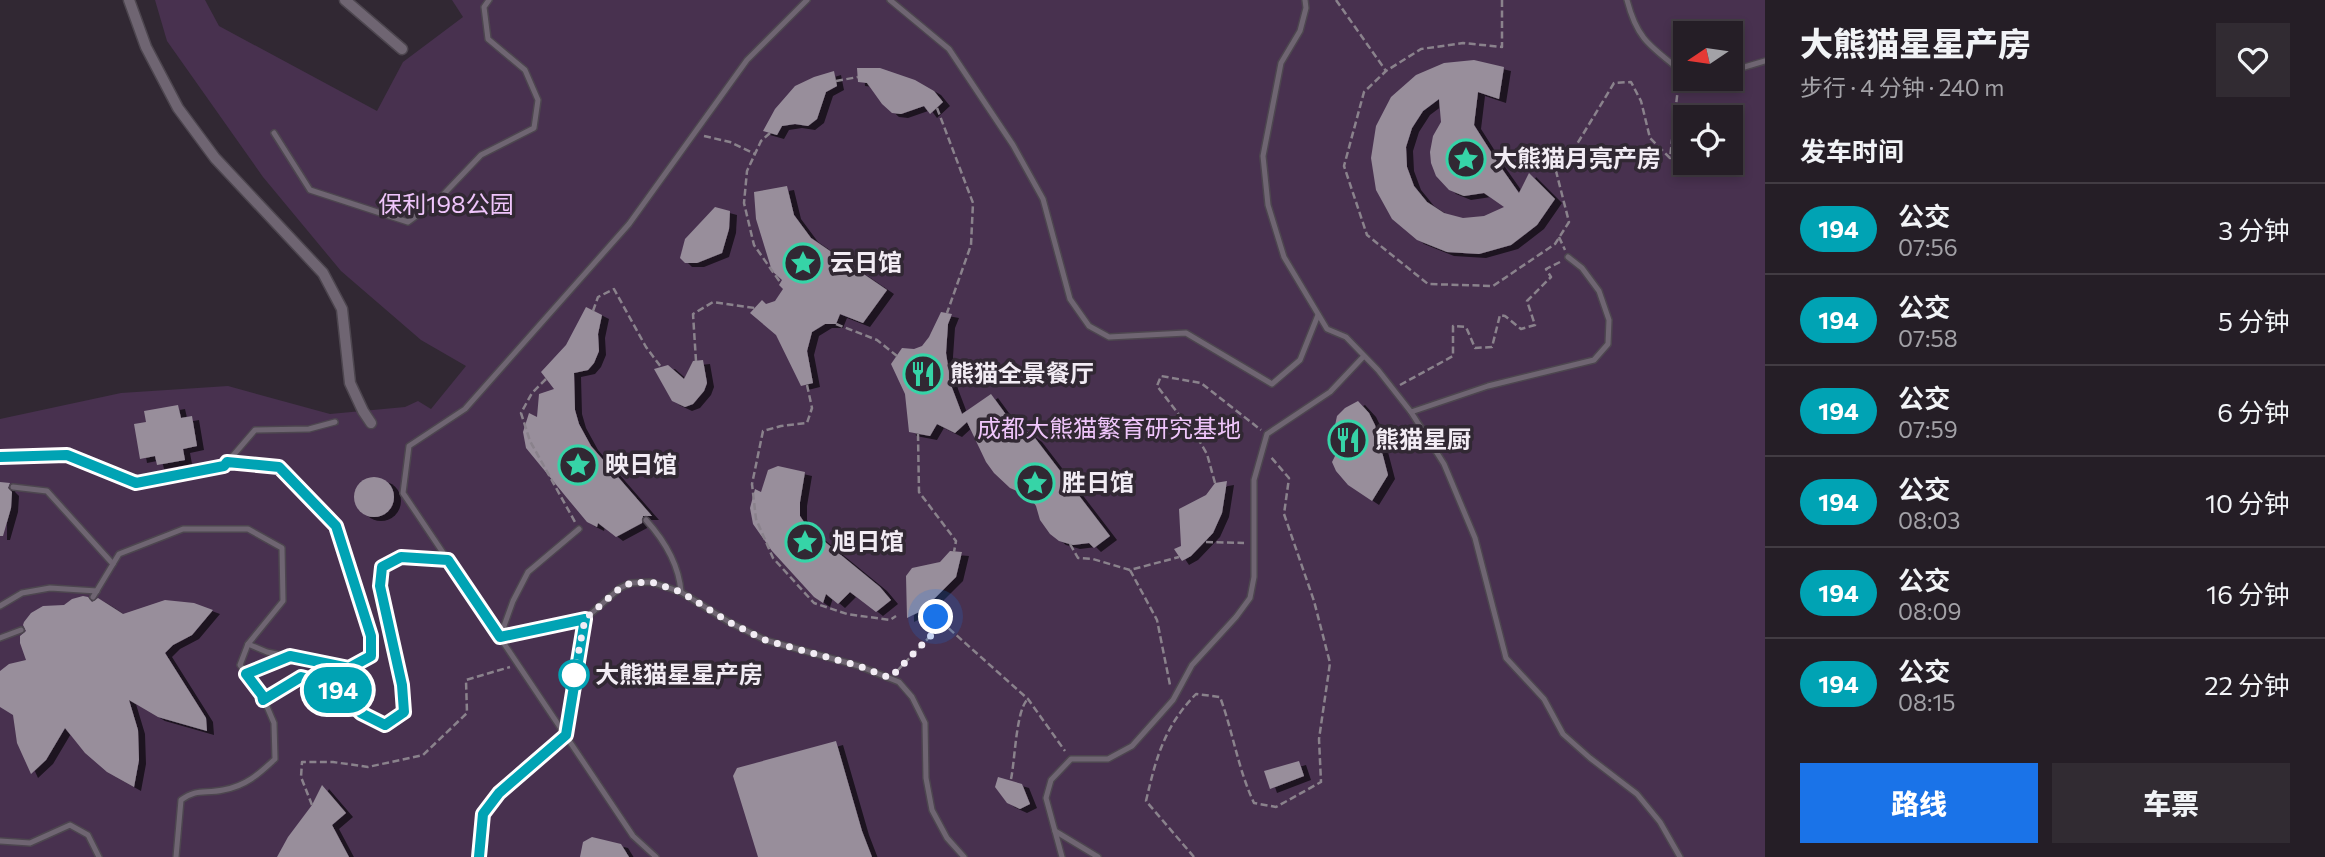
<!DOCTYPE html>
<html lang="zh">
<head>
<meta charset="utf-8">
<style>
  :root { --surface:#251e26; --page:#312b32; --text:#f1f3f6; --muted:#a3a2a7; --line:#423c43; --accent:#1a73e8 }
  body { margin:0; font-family:Commissioner,"Noto Sans SC",sans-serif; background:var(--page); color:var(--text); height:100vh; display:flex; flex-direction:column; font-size:26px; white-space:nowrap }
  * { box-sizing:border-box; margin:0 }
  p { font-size:23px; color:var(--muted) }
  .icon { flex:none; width:38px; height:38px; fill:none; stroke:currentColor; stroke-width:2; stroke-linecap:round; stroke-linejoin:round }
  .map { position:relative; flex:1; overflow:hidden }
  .sheet { display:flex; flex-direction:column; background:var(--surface); width:560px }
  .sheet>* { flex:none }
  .badge { padding:0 14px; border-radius:23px; font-size:24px; line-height:46px }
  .needle { width:46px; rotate:257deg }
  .fabs { position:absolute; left:1673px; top:21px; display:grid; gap:14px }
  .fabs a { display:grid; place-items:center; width:70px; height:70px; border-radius:0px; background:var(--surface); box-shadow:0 4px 10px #0003,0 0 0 2px var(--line); font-size:35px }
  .you { position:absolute; width:35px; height:35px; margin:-18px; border:5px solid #fff; border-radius:50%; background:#1a73e8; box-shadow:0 0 0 10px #1a73e833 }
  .map>.badge { position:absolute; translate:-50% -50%; box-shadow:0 0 0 4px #fff }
  h2 { padding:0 35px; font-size:26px; line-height:63px }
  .round { display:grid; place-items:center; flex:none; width:74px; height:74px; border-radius:0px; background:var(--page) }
  .headline { display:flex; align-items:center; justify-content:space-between; height:119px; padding:0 35px }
  h1 { font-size:33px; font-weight:800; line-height:52px }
  .primary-button { display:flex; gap:14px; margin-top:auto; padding:14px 35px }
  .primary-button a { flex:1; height:80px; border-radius:0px; background:var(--accent); color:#fff; font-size:28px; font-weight:800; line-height:80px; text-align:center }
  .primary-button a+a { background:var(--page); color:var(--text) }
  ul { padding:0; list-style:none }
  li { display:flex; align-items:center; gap:21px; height:91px; padding:0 35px; border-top:2px solid var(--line) }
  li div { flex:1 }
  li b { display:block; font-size:26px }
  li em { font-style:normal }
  li .badge { min-width:77px; font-weight:700; text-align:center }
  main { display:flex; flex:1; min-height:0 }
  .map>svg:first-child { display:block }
  .green { fill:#48314f; fill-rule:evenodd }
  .building { fill:#988e9b; fill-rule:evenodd; filter:url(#shadow) }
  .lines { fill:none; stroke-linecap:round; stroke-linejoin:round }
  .lane-casing { stroke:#4d464f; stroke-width:8 }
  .street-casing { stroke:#4d464f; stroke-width:13 }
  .path { stroke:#8a828c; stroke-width:2.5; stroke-dasharray:7 3.5; stroke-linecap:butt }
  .lane { stroke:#6f6572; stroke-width:5 }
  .street { stroke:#6f6572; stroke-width:10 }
  .line-casing { stroke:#fff; stroke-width:16 }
  .line { stroke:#00a3b4; stroke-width:10 }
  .walk { stroke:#f2ecf4; stroke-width:7; stroke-dasharray:0 12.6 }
  .stop-dot { fill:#fff; stroke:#00a3b4; stroke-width:3.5 }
  .labels { text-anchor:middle; stroke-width:7; stroke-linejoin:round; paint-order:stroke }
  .poi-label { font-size:24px; font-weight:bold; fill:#f2ecf4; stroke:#312833; text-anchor:start }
  .park-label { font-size:24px; fill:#efc5fb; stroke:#312833 }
  .stop-label { font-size:24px; font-weight:bold; fill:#f2ecf4; stroke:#312833; text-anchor:start }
</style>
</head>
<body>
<main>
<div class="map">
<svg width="1765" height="857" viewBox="0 0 1765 857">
  <defs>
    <filter id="shadow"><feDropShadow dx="7" dy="4" stdDeviation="0" flood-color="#0009"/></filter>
  </defs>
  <rect width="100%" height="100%" fill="#312833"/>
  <!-- green -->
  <path class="green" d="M 155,0 L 205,0 L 219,26 L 377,111 L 403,62 L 463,17 L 452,0 L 1765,0 L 1765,857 L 0,857 L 0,419 L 121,393 L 228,386 L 330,414 L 405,407 L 418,401 L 431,409 L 466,366 L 421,340 L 341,271 L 263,177 L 167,41 ZM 1685,33 L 1731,33 L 1731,79 L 1685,79 ZM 1685,117 L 1731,117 L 1731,163 L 1685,163 Z"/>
  <!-- building -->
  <g class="building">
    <path d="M 1474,60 L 1504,67 L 1499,99 L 1478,92 L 1474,125 L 1500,166 L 1519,193 L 1529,173 L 1555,199 L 1537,225 L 1511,245 L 1479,254 L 1447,252 L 1417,240 L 1392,219 L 1376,190 L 1371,158 L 1376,126 L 1391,97 L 1416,75 L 1444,63 ZM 1439,99 L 1441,122 L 1433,136 L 1430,152 L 1431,163 L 1436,176 L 1449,190 L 1464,196 L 1484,193 L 1504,207 L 1484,216 L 1463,218 L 1444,213 L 1427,202 L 1414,186 L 1407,167 L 1406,147 L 1412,128 L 1423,111 Z"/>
    <path d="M 857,68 L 880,68 L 915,80 L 934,91 L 943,102 L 930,114 L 924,106 L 901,114 L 892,113 L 882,104 L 867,83 L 858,82 Z"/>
    <path d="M 834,71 L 837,86 L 826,92 L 817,119 L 808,126 L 795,124 L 782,126 L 777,135 L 763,131 L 775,109 L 795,86 L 814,77 Z"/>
    <path d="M 787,186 L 794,215 L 811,238 L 887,290 L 863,323 L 840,314 L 836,324 L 825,324 L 812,332 L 807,351 L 813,383 L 801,386 L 776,335 L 750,313 L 762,300 L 766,304 L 775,301 L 783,289 L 779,285 L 782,280 L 772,271 L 756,219 L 754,192 Z"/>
    <path d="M 715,207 L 730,211 L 729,229 L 722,253 L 697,263 L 685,263 L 680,258 L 685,239 Z"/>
    <path d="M 586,307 L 602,315 L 598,334 L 599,351 L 594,363 L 588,370 L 574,373 L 575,410 L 579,424 L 591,446 L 652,516 L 643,516 L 642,523 L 616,537 L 598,523 L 597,527 L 587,522 L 567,498 L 526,448 L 523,432 L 529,413 L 537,417 L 539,394 L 554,389 L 541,372 L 566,345 Z"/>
    <path d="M 941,312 L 952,314 L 948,324 L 946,353 L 951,385 L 962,414 L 991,394 L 1010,420 L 1035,438 L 1110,536 L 1094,548 L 1089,543 L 1073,545 L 1059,541 L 1050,534 L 1040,520 L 1036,506 L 1030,497 L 1010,488 L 994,473 L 986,462 L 967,422 L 955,433 L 937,424 L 930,436 L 909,432 L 905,394 L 891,364 L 902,348 L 914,349 L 922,346 L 929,337 Z"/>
    <path d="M 703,360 L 707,383 L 704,391 L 693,404 L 685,407 L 672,401 L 654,369 L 668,365 L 684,379 L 693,361 Z"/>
    <path d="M 1358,401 L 1369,413 L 1375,425 L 1388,475 L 1372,501 L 1348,485 L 1336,471 L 1332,462 L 1335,456 L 1332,440 L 1337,416 L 1345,408 Z"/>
    <path d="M 178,405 L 181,418 L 192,416 L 197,446 L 183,449 L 185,460 L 157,465 L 155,456 L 140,459 L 134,424 L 146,422 L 144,411 Z"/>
    <path d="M 778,466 L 805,472 L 800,502 L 800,516 L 808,528 L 880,587 L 891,600 L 876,612 L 850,592 L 838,604 L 826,594 L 823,603 L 814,597 L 772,551 L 753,524 L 750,508 L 755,489 L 761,492 L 768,470 Z"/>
    <circle cx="374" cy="497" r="20"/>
    <path d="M 1227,481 L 1222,513 L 1213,533 L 1191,556 L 1182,561 L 1174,549 L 1181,546 L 1179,509 L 1206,495 L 1215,483 Z"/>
    <path d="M 0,482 L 10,483 L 8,488 L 12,492 L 11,508 L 3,536 L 0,536 Z"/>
    <path d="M 950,551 L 962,552 L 956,577 L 923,610 L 907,618 L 906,576 L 912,568 L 940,562 Z"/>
    <path d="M 83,596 L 88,597 L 92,602 L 98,598 L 123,614 L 165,600 L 194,603 L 213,610 L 192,635 L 173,645 L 165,653 L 206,718 L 207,731 L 158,717 L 129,700 L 138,730 L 139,760 L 134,787 L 107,772 L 85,753 L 65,728 L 46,760 L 31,774 L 17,743 L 13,715 L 0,707 L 0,671 L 9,664 L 26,660 L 20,643 L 20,636 L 26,631 L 23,625 L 24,622 L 31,613 L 43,606 L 64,605 L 72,599 Z"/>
    <path d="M 836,741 L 862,831 L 872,857 L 758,857 L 733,776 L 737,768 Z"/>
    <path d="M 1299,761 L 1304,776 L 1270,789 L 1264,771 Z"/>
    <path d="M 998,777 L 1022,784 L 1030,804 L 1020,809 L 1007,803 L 995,787 Z"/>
    <path d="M 322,785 L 346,813 L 332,825 L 349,857 L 277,857 L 288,837 L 312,805 Z"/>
    <path d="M 592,837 L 621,844 L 629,857 L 580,857 L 583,842 Z"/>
  </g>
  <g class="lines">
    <!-- lane casing -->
    <g class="lane-casing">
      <g id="lane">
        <path d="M 890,0 L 949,49 L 1013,145 L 1043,199 L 1070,299 L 1089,326 L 1109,337 L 1186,333 L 1272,384 L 1300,360 L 1318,315"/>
        <path d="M 1305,0 L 1306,8 L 1300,31 L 1281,63 L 1263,156 L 1268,205 L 1284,257 L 1327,329 L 1346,337 L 1378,370 L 1411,412 L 1444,464 L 1475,538 L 1506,658 L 1544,699 L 1563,734 L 1590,758 L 1637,794 L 1660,822 L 1680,857"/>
        <path d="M 1627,0 C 1637,39 1650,46 1680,70 L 1685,70"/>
        <path d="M 1731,71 L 1765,61"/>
        <path d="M 274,133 L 310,190 L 408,222 L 439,199 L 481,155 L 534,128 L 538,100 L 525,70 L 488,39 L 484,7 L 489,0"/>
        <path d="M 1411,412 L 1488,386 L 1594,360 L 1608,344 L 1609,320 L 1599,291 L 1582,268 L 1568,257"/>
        <path d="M 0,457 L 67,455 L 136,483 L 224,466 L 255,430 L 309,429 L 335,422"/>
        <path d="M 227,462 L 279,467 L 336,526 L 371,636 L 371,656 L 349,669 L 267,652 L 248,644"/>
        <path d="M 13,487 L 47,491 L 113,564"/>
        <path d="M 646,520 C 664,540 679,565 681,592"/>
        <path d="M 93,597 L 119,554 L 183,529 L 248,529 L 282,548 L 283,601 L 248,644 L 240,665 L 262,695 L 274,723 L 275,759 C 259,774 246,786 223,790 C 205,794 197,788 181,800 L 176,857"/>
        <path d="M 0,606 L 22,593 L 50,588 L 97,591"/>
        <path d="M 500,637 L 513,601 L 528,572 L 579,529"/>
        <path d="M 500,637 L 585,619"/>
        <path d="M 0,638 L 21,630"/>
        <path d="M 246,674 L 289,657"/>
        <path d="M 263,700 L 301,677 L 333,685 L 361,713 L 385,725 L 404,712 L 402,685 L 380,586 L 382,567 L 401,557 L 448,560"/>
        <path d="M 1055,831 L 1098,857"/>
        <path d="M 0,841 L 30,843 L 70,825 L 88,835 L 99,857"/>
        <path d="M 479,857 L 483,814 L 499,793 L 566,735 L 585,619 L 620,588 L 631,583 L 651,582 L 681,592 L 729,622 L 765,640 L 859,666 L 899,682 L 912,697 L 925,723 L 926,778 L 932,810 L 947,838 L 964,857"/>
        <path d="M 656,857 L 633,836 L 403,493 L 409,446 L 465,409 L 629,224 L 747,60 L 807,0"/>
        <path d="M 1062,857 L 1046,798 L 1051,780 L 1071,759 L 1108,759 L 1132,746 L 1173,700 L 1192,665 L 1236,617 L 1250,598 L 1254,577 L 1254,480 L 1267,434 L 1330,392 L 1364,356"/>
      </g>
    </g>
    <!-- street casing -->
    <g class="street-casing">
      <g id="street">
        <path d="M 129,0 L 146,47 L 178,108 L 215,158 L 323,273 L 342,309 L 350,383 L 363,411 L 371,423"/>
        <path d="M 345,0 L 402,49"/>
      </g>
    </g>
    <!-- path -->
    <g class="path">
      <path d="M 1336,0 L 1386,71"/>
      <path d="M 1502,0 L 1502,47 L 1463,43 L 1421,49 L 1386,71 L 1364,92 L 1344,166 L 1367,235 L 1428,284 L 1493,286 L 1555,244 L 1569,222 L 1556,171 L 1571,154 L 1614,83 L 1631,82 L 1641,101 L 1650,138 L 1670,158 L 1679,79"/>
      <path d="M 836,81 L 858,77"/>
      <path d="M 937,108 L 973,203 L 971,245 L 947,313"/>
      <path d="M 770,133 L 761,141 L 747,171 L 744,203 L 754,245 L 780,282"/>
      <path d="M 704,136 L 730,142 L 755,154"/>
      <path d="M 1559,237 L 1565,250"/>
      <path d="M 593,311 L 598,297 L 614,289 L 646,347 L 661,367"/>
      <path d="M 836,324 L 877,340 L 897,356"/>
      <path d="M 696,361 L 693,314 L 713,302 L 755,308"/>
      <path d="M 546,379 L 532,393 L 521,413 L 530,441 L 575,522"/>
      <path d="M 807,385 L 812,408 L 807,423 L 781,426 L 763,431 L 752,484 L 756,519 L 773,558 L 814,603 L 847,614 L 890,620 L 896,616"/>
      <path d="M 1400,385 L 1453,356 L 1453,326 L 1466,327 L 1475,348 L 1492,347 L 1500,315 L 1505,316 L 1521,329 L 1535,325 L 1527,301 L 1551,277 L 1546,269 L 1560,262"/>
      <path d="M 918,434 L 919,492 L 956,541 L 954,552"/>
      <path d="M 1215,483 L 1207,454 L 1200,442 L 1157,386 L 1161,376 L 1201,383 L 1261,430"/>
      <path d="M 1206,542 L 1244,543"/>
      <path d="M 1070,544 L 1078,558 L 1093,559 L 1130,570 L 1179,557"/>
      <path d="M 1130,570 L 1157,620 L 1170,685"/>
      <path d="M 930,604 L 936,617 L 1028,699 L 1065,751"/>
      <path d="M 897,671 L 943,623"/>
      <path d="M 1011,779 C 1015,761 1016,709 1028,699"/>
      <path d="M 312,805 L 301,777 L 302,762 L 333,762 L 368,767 L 423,755 L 467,713 L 466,680 L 510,667"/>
      <path d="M 1194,857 L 1146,801 C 1156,758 1164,727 1196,694 L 1220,697 C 1233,732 1238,769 1254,803 L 1276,807 L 1321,782 L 1319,739 L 1330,663 L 1314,601 L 1284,514 L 1289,478 L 1270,456"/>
    </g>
    <!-- lane -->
    <use href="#lane" class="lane"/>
    <!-- street -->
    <use href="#street" class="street"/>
  </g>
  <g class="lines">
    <!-- line casing -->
    <g class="line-casing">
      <path id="line" d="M 0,457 L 67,455 L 136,483 L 224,466 L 227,462 L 279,467 L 336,526 L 371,636 L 371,656 L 349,668 L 290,656 L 246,674 L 262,695 L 263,700 L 301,677 L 333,685 L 361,713 L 385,725 L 404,712 L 402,685 L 380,586 L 382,567 L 401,557 L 448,560 L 500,637 L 585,619 L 566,735 L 499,793 L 483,814 L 479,857"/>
    </g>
    <!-- line -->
    <use href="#line" class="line"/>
    <!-- walk -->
    <path class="walk" d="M 574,675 L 585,619 L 620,588 L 631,583 L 651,582 L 681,592 L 729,622 L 765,640 L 859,666 L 890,678 L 943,623 L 936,617"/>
  </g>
  <!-- icons -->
  <defs>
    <g id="sight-ring" transform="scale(2.0125)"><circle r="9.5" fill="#312833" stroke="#36d4a7" stroke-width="1.5"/><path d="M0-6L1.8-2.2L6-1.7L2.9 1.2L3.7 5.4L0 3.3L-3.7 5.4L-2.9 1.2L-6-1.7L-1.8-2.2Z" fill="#36d4a7"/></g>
    <g id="restaurant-ring" transform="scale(2.0125)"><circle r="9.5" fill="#312833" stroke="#36d4a7" stroke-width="1.5"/><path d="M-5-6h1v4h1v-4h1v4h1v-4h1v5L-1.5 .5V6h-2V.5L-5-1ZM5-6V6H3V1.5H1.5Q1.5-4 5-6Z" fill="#36d4a7"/></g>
  </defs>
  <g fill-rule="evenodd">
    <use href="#sight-ring" x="1466" y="159"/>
    <use href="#sight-ring" x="803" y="263"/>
    <use href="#restaurant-ring" x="923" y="374"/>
    <use href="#restaurant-ring" x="1348" y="440"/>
    <use href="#sight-ring" x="578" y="465"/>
    <use href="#sight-ring" x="1035" y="483"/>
    <use href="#sight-ring" x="805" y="542"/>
  </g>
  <!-- markers -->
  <circle class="stop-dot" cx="574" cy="675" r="14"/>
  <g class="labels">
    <!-- poi labels -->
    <g class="poi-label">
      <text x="1493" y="167">大熊猫月亮产房</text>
      <text x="830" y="271">云日馆</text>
      <text x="950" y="382">熊猫全景餐厅</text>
      <text x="1375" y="448">熊猫星厨</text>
      <text x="605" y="473">映日馆</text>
      <text x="1062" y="491">胜日馆</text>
      <text x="832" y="550">旭日馆</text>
    </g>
    <!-- park labels -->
    <g class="park-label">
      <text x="446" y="213">保利198公园</text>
      <text x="1109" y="437">成都大熊猫繁育研究基地</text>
    </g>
    <!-- stop labels -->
    <g class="stop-label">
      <text x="595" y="683">大熊猫星星产房</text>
    </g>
  </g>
</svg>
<div class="fabs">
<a><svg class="needle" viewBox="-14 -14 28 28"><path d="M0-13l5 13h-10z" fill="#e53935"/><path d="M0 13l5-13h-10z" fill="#a3a2a7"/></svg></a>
<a><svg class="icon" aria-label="locate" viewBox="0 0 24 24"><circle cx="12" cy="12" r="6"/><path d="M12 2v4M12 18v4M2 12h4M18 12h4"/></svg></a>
</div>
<div class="you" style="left:936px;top:617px"></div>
<b class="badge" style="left:338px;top:690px;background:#00a3b4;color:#fff">194</b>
</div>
<section class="sheet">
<div class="headline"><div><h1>大熊猫星星产房</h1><p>步行 · 4 分钟 · 240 m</p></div><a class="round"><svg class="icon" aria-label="heart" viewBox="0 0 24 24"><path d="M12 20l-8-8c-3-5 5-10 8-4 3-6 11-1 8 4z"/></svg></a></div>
<h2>发车时间</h2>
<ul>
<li><span class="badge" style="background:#00a3b4;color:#fff">194</span><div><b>公交</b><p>07:56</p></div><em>3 分钟</em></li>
<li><span class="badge" style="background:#00a3b4;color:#fff">194</span><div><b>公交</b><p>07:58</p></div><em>5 分钟</em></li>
<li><span class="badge" style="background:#00a3b4;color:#fff">194</span><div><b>公交</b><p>07:59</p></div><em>6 分钟</em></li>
<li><span class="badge" style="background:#00a3b4;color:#fff">194</span><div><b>公交</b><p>08:03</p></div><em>10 分钟</em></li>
<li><span class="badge" style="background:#00a3b4;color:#fff">194</span><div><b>公交</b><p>08:09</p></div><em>16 分钟</em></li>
<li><span class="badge" style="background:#00a3b4;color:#fff">194</span><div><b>公交</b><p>08:15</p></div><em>22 分钟</em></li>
</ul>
<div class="primary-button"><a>路线</a><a>车票</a></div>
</section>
</main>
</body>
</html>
